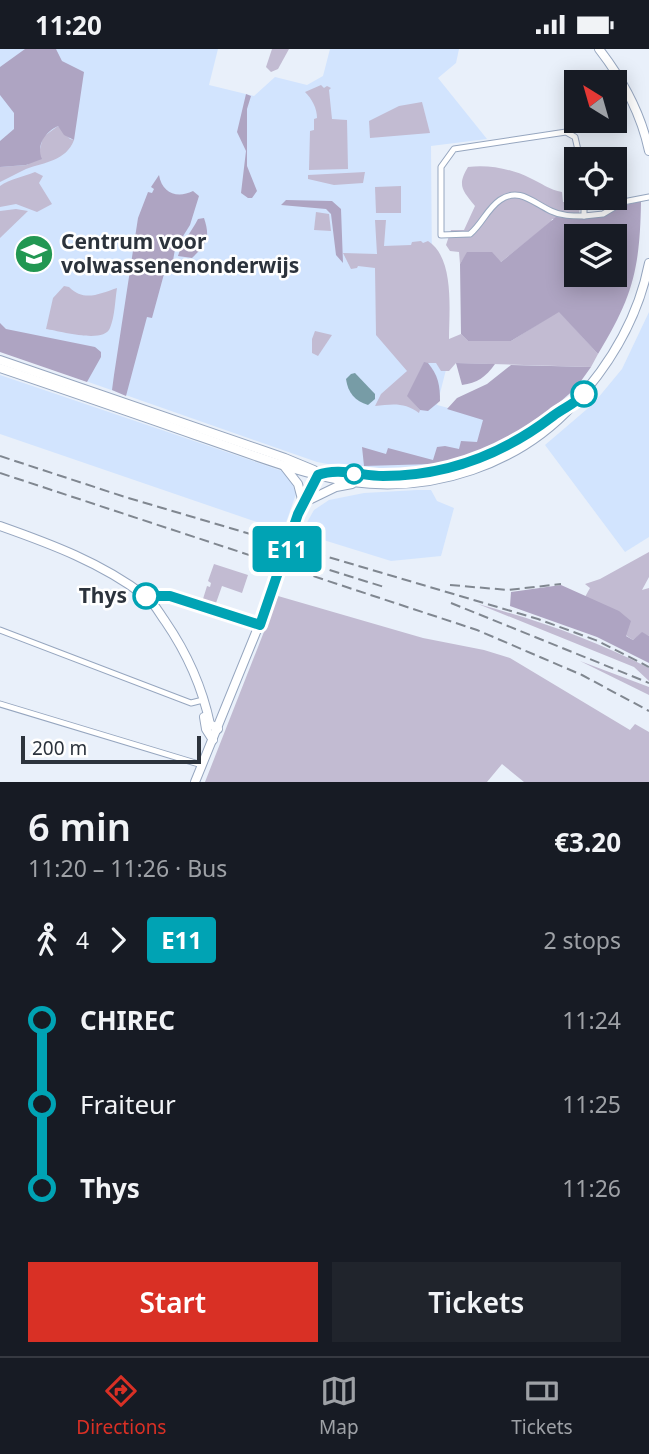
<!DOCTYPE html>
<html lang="en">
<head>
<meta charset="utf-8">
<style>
  :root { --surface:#171b24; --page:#20242c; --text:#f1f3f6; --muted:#9ea1a6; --line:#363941; --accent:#d93025 }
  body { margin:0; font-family:"Noto Sans",sans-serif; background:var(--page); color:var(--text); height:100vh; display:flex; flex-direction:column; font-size:26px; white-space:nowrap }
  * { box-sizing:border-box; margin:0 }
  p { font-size:23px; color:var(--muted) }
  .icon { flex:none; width:38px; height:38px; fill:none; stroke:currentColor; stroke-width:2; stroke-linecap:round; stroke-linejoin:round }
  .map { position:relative; height:733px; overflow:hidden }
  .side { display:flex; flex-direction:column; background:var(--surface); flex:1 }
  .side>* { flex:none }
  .badge { padding:0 14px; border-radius:5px; font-size:24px; line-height:46px }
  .needle { width:46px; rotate:323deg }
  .fabs { position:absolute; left:564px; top:21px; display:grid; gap:14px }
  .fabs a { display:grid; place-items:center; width:63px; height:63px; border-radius:0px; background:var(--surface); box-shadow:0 4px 18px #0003; font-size:35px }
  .scale { position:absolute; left:21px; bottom:18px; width:180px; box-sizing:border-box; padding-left:7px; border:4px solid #2c333c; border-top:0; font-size:19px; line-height:24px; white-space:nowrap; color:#2c333c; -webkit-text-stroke:5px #fff; paint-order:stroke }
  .map>.badge { position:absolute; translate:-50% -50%; box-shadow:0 0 0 4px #fff }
  .legs { display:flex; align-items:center; gap:10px; height:77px; padding:0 28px; font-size:23px }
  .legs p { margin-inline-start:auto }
  .headline { display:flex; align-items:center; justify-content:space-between; height:119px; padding:0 28px }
  h1 { font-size:38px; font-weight:600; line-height:52px }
  .action { display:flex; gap:14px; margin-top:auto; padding:14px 28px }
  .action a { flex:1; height:80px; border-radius:0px; background:var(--accent); color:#fff; font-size:28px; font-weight:600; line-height:80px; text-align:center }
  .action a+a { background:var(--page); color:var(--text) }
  ul { padding:0 28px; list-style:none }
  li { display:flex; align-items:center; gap:24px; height:84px; font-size:26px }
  li i { display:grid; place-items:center; width:10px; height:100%; margin:0 9px; background:currentColor }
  li i::after { content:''; width:18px; height:18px; margin:-9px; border:5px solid; border-radius:50%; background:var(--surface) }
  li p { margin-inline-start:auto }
  li:first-child i { background:linear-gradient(#0000 50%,currentColor 0) }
  li:last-child i { background:linear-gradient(currentColor 50%,#0000 0) }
  .status { display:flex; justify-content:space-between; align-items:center; height:49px; padding:0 35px; background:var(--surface); direction:ltr }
  .status svg { height:19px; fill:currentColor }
  .tab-bar { display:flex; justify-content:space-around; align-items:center; height:98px; border-top:2px solid var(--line); background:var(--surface); font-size:19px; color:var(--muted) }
  .tab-bar a { display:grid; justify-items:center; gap:4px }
  .tab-bar .selected { color:var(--accent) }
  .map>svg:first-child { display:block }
  .built { fill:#d2e4fe }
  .green { fill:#c2bbd2 }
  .forest { fill:#aea4c2; fill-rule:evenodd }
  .water { fill:#779ca6 }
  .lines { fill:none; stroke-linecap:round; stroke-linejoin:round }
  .street-casing { stroke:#96a6bf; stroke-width:7 }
  .secondary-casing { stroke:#96a6bf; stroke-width:10 }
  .street { stroke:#fff; stroke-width:5 }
  .secondary { stroke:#fff; stroke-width:8 }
  .rail { stroke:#808790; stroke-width:2; stroke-dasharray:10 5; stroke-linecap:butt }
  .secondary-bridge-casing { stroke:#96a6bf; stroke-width:10; stroke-linecap:butt }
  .secondary-bridge { stroke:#fff; stroke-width:8 }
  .line-1-casing { stroke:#fff; stroke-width:16 }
  .line-1 { stroke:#00a3b4; stroke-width:10 }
  .stop-1-dot { fill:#fff; stroke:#00a3b4; stroke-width:3.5 }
  .labels { text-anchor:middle; stroke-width:5; stroke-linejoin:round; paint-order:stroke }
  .poi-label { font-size:21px; font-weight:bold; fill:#2c333c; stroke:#fff; text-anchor:start }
  .stop-label { font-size:21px; font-weight:bold; fill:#2c333c; stroke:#fff; text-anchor:end }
</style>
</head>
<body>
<div class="status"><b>11:20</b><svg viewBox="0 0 49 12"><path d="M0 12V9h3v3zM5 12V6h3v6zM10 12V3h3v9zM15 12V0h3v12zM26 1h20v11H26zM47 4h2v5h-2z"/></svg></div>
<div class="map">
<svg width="649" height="733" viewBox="0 0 649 733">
  <rect width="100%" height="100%" fill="#e9f0fa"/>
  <!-- built -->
  <g class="built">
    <path d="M 0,0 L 218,0 L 209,36 L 254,47 L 275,28 L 307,36 L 323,27 L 330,0 L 459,0 L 456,14 L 438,29 L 487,90 L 431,97 L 432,221 L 449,309 L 437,356 L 491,370 L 482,406 L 430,419 L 393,423 L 350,419 L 317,413 L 0,302 Z"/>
    <path d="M 649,263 L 649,488 L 625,503 L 545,396 L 593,355 L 622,320 Z"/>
    <path d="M 0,326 L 288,424 L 296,445 L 283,482 L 0,385 Z"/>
    <path d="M 417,441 L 431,441 L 437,452 L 454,459 L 441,507 L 391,512 L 301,484 L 314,461 L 329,451 L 364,444 Z"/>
  </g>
  <!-- green -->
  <g class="green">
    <path d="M 272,0 L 289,0 L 278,20 L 271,23 L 266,18 Z"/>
    <path d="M 321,36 L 324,39 L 327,37 L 331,39 L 329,41 L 332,70 L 347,71 L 348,120 L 309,121 L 310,82 L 314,81 L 314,70 L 317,69 C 317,59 312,50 305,43 Z"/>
    <path d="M 422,53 L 430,84 L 370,89 L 369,72 L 399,57 Z"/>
    <path d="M 58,77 L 70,90 L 74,91 C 66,112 45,113 26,120 C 17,124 9,129 0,133 L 0,118 L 27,116 L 39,104 L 43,88 Z"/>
    <path d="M 468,118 C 488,115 512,120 530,129 C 541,134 550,141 562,143 L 563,153 L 581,153 L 578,170 L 552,170 L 551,173 L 501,213 L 468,203 L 460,215 L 459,203 L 450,202 L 446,196 L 451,181 L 464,181 L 475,157 C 462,141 457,136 468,118 Z"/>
    <path d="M 35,123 L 43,127 L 39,134 L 52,155 L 37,163 L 16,155 L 0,158 L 0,137 C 10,130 23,128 35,123 Z"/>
    <path d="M 365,123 L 363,134 L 334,136 L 308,130 L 308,126 Z"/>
    <path d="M 401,137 L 401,164 L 376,164 L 375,138 Z"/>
    <path d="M 16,160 L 28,162 L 0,189 L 0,162 Z"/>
    <path d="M 316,163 L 329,165 L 331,182 L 314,181 Z"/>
    <path d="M 375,171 L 386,171 L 384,197 L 411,196 L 412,193 L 421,192 L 423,194 L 428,192 C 455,209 449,262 449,290 L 461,285 L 468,292 L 511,292 L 559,262 L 598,305 L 591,318 L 456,314 L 449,322 L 441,322 L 436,314 L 424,314 L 408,347 L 420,361 L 419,364 C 405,353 392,355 375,357 L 381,345 L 407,322 L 376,286 L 375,219 L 358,217 L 357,219 L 351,220 L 343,204 L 377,205 Z"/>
    <path d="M 64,237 L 69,238 C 84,253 99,245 117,239 C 115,251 115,267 110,279 C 104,295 60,282 46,280 L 53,249 Z"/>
    <path d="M 315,282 L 332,286 L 318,307 L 312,304 L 312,290 Z"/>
    <path d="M 649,503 L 649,528 L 642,541 L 649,539 L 649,587 L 642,584 L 633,591 C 614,580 606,558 585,548 L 590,539 L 585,535 L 600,530 Z"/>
    <path d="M 214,515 L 248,526 L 242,544 L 222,537 L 216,554 L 203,550 L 207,537 L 210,538 L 211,534 L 208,532 Z"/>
    <path d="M 278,547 L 423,589 L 484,601 L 510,609 L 630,681 L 635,675 L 649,683 L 649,733 L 524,733 L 502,715 L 487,733 L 205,733 Z"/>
    <path d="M 478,555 C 540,572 592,590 649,619 L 649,632 L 634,618 Z"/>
    <path d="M 580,612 L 649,638 L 649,646 Z"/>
  </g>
  <!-- forest -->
  <g class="forest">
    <path d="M 25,0 L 56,0 L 62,12 L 84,23 L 74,91 L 64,86 L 58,77 C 45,83 36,96 42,110 L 26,116 L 0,118 L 0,92 L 14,80 L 14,64 L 0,46 L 0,18 Z"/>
    <path d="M 246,45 L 251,47 L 247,60 L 247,117 L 257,142 L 252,149 L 248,149 L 241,144 L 246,102 L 237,83 Z"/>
    <path d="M 159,126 C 162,144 177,150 193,142 L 199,147 L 190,176 L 175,200 L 171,223 L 164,225 L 152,269 L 147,268 L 126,347 L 112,341 L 114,326 L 138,169 L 148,143 L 152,144 L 154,140 L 151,138 Z"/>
    <path d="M 286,151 L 332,152 L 341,160 L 343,214 L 336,206 L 331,165 L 326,160 L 281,156 Z"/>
    <path d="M 641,152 C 640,219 633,248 598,305 L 559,263 L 511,292 L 468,292 L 461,285 L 460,215 L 467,203 L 492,203 L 501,213 L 556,168 L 578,170 L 603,168 L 618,158 ZM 576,187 L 614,187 L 614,226 L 576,226 Z"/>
    <path d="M 204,169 C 211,190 206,195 192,209 L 178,207 C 182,192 191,184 198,170 Z"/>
    <path d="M 0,274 L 6,280 L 95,298 L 101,303 L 101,308 L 87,333 L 0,303 Z"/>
    <path d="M 424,313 L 428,314 C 438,326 440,336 440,352 L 428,362 L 420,361 L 407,347 Z"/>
    <path d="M 456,314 L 495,315 C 486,328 477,334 462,336 Z"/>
    <path d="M 511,316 L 591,318 L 576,339 L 529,380 L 478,406 L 432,415 L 364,417 L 362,398 L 386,405 L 388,399 L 433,411 L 437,398 L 445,397 L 459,400 L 461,392 L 477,393 L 483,371 L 447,360 L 457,349 L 487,335 Z"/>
    <path d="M 561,536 L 619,562 L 631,572 L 626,587 L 633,591 L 642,583 L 649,587 L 649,614 L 597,588 L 510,557 L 511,543 Z"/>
  </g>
  <!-- water -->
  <path class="water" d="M 355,324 L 375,345 L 375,350 L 368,356 C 355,352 348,344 346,330 L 351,325 Z"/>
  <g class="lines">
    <!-- street casing -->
    <g class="street-casing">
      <g id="street">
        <path d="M 580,110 L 575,88 L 566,83 L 454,100 L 441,118 L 441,186 L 470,185 C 482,175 487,160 500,151 C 519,138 532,153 551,162 C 561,167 572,167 584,167 L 584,149"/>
        <path d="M 584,167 L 603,165 L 623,153 L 649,148"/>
        <path d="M 0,581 L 191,654 L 203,651"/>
        <path d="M 0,655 L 202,716"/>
      </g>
    </g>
    <!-- secondary casing -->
    <g class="secondary-casing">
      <g id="secondary">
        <path d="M 599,0 C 623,31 641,64 649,102"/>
        <path d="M 0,311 L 285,409 L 314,421"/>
        <path d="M 0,319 C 65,341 130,363 195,386 C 246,403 298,425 352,433 C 433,444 518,416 573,356 C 611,315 638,270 649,214"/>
        <path d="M 284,417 L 298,435 L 303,454"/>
        <path d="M 303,454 L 336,438 L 352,435"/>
        <path d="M 298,465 L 318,426"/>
        <path d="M 0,477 C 51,495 102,514 145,547 C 154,553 159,564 165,572 C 187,604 202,637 210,675 L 218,680"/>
        <path d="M 146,547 L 170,547 L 260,576"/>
        <path d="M 204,668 L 206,680 L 213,691"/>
        <path d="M 195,733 L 272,544"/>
      </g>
    </g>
    <!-- street -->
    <use href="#street" class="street"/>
    <!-- secondary -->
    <use href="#secondary" class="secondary"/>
    <!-- rail -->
    <g class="rail">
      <path d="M 0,407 L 125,448 L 538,570 L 598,592 L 649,618"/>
      <path d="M 0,424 L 477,581 L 582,626 L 649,662"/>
      <path d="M 301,512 L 384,538"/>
      <path d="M 450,536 L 508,541 L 561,535"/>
      <path d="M 451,554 L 649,634"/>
    </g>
    <!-- secondary-bridge casing -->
    <g class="secondary-bridge-casing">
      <path id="secondary-bridge" d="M 272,544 L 298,465"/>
    </g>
    <!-- secondary-bridge -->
    <use href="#secondary-bridge" class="secondary-bridge"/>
  </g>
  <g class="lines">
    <!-- line-1 casing -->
    <g class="line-1-casing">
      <path id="line-1" d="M 146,547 L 170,547 L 260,576 L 298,465 L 318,426 C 338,418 362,427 383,427 C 447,427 502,406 553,367 C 563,359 575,355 584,345"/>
    </g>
    <!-- line-1 -->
    <use href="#line-1" class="line-1"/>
  </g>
  <!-- icons -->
  <defs>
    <g id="university-disc" transform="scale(2.0125)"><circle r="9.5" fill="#229752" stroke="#fff"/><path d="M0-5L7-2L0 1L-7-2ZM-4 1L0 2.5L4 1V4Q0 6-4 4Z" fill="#fff"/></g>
  </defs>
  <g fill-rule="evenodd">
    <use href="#university-disc" x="34" y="205"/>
  </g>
  <!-- markers -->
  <g class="stop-1-dot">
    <circle cx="584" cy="345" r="12"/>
    <circle cx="354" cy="425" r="9"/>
    <circle cx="146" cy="547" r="12"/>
  </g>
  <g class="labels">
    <!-- poi labels -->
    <g class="poi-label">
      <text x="61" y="200">Centrum voor<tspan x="61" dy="24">volwassenenonderwijs</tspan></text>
    </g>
    <!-- stop labels -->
    <g class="stop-label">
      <text x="127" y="554">Thys</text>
    </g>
  </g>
</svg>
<div class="fabs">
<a><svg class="needle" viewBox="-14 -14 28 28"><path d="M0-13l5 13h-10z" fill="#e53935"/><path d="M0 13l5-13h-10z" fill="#9ea1a6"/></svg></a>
<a><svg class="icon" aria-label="locate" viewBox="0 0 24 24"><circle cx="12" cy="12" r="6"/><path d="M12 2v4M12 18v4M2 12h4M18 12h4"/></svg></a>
<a><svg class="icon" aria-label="layers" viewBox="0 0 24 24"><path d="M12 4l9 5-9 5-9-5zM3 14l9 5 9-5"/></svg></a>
</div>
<div class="scale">200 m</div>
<b class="badge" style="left:287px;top:500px;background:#00a3b4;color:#fff">E11</b>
</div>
<section class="side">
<div class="headline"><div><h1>6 min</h1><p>11:20 – 11:26 · Bus</p></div><b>€3.20</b></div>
<div class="legs"><svg class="icon" aria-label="walk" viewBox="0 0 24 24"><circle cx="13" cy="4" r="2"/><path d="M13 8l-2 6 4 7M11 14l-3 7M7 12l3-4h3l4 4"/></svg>4<svg class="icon" aria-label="forward" viewBox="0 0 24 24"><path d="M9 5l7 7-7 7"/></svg><b class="badge" style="background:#00a3b4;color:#fff">E11</b><p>2 stops</p></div>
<ul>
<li><i style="color:#00a3b4"></i><b>CHIREC</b><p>11:24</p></li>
<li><i style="color:#00a3b4"></i><span>Fraiteur</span><p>11:25</p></li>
<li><i style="color:#00a3b4"></i><b>Thys</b><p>11:26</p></li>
</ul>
<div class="action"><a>Start</a><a>Tickets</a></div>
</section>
<nav class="tab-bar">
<a class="selected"><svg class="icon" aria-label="directions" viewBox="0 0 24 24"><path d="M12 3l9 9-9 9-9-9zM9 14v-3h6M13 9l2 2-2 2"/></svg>Directions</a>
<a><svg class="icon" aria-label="map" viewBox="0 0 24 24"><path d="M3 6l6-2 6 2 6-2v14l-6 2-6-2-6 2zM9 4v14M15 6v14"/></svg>Map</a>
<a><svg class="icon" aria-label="tickets" viewBox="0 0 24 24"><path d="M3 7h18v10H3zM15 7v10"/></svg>Tickets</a>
</nav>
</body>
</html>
